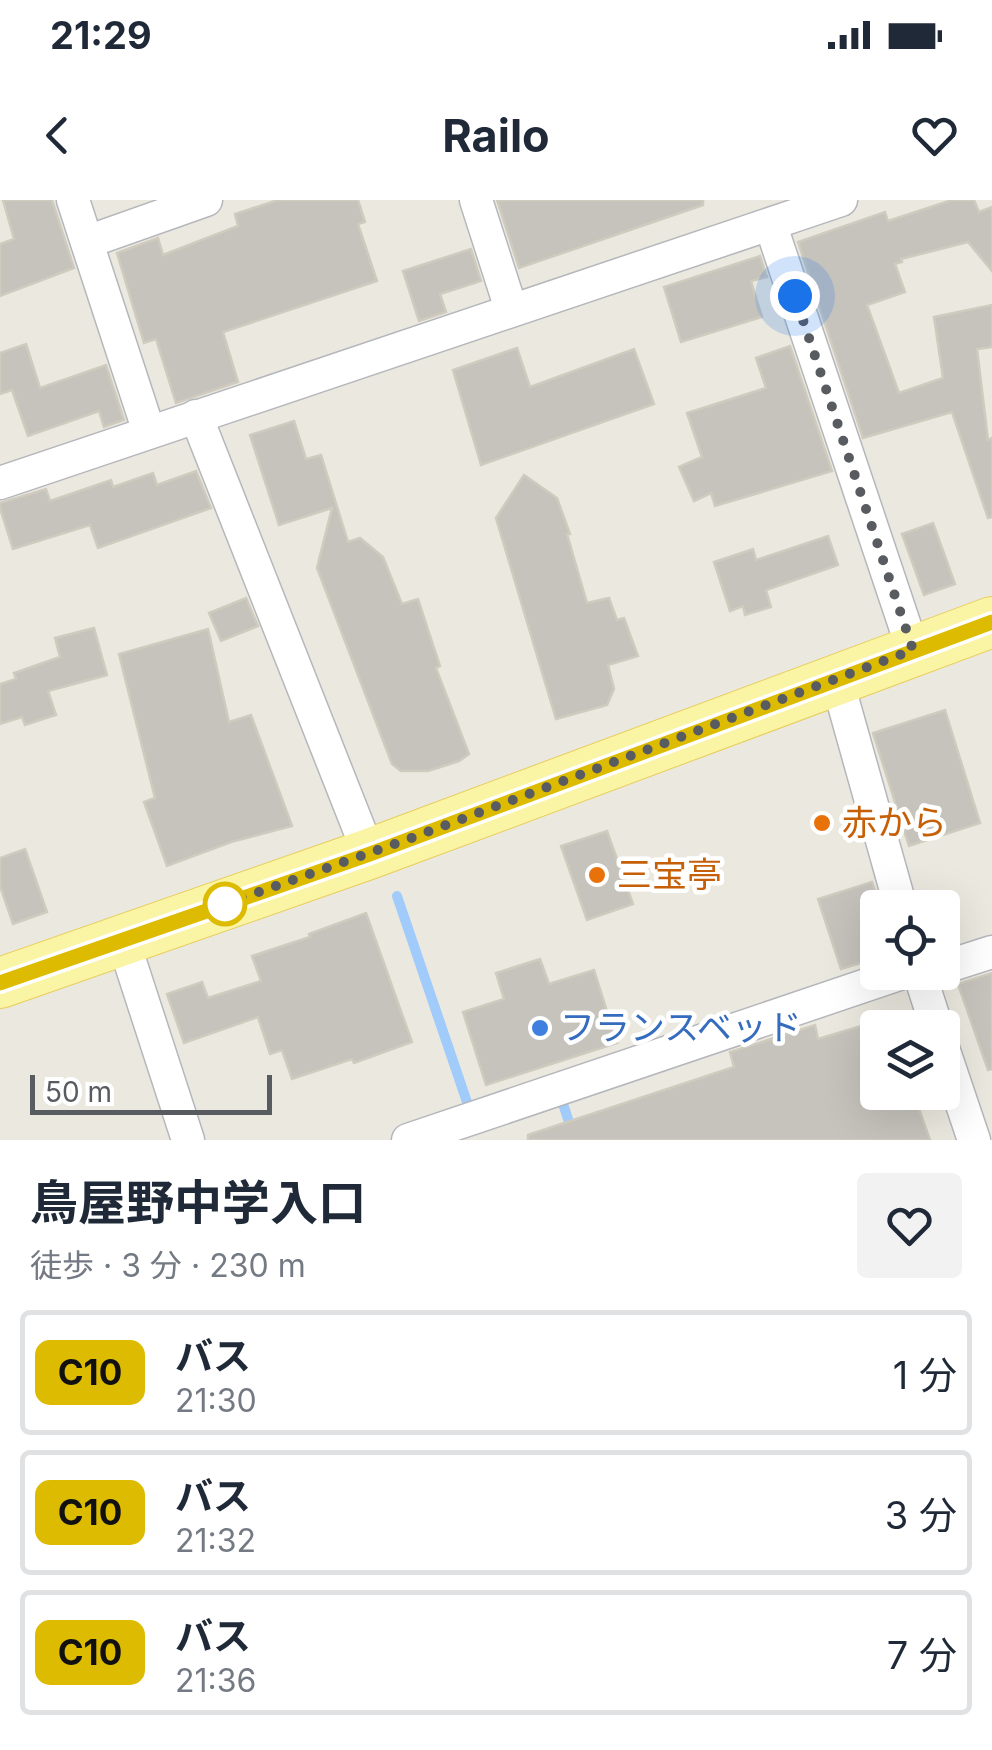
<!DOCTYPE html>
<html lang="ja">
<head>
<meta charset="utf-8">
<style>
  :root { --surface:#fff; --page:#f2f2f3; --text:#1f2937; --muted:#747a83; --line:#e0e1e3 }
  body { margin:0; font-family:Inter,"Noto Sans JP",sans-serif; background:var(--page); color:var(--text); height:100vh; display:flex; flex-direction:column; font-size:38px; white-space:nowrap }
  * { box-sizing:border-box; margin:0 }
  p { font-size:32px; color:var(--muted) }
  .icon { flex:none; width:55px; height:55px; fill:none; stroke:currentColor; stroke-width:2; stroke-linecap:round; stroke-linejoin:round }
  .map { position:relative; height:940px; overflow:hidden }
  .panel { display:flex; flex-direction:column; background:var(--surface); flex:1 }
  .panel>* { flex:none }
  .badge { padding:0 20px; border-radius:15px; font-size:35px; line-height:65px }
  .fabs { position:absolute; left:860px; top:690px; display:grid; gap:20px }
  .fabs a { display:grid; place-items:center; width:100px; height:100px; border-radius:10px; background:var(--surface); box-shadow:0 10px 40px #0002; font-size:50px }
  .scale { position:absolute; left:30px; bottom:25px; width:242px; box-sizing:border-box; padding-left:10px; border:5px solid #585b60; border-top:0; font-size:28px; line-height:35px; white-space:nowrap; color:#585b60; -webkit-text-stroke:8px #fff; paint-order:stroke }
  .you { position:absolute; width:50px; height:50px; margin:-25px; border:8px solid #fff; border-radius:50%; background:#1a73e8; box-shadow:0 0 0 15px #1a73e833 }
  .map>.badge { position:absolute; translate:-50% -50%; box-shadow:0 0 0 5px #fff }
  .round { display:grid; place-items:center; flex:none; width:105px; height:105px; border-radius:10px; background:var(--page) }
  .head { display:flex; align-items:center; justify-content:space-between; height:170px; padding:0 30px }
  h1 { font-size:48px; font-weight:700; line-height:75px }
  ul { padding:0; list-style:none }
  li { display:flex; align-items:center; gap:30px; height:125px; margin:0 20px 15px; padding:0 10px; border:5px solid var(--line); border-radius:10px }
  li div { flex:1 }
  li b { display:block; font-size:38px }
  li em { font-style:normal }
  li .badge { min-width:110px; font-weight:700; text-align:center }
  .status { display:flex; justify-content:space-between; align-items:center; height:70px; padding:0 50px; background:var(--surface); direction:ltr }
  .status svg { height:28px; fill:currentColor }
  header { display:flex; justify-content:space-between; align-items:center; height:130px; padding:0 30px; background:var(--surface); font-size:45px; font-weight:700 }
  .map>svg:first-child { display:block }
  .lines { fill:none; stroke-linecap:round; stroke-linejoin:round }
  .stream { stroke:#a0cbfa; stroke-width:10 }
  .building { fill:#c6c3bd; stroke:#cfcbbe; stroke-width:2.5 }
  .minor-casing { stroke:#b5b7bc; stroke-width:35 }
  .primary-casing { stroke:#e8cd5b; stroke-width:52 }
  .minor { stroke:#fff; stroke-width:32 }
  .primary { stroke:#faf4a5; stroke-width:50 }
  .line-casing { stroke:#fff; stroke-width:22 }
  .line { stroke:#db0; stroke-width:15 }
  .walk { stroke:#585b60; stroke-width:10; stroke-dasharray:0 18 }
  .food-dot { fill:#e8710a; stroke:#fff; stroke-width:4 }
  .stop-dot { fill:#fff; stroke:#db0; stroke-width:5 }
  .shop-dot { fill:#3f7fe0; stroke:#fff; stroke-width:4 }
  .labels { text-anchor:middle; stroke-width:9; stroke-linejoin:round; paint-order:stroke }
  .food-label { font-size:35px; fill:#c56008; stroke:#fff; text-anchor:start }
  .shop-label { font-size:35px; fill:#366cbe; stroke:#fff; text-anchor:start }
</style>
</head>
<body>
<div class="status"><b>21:29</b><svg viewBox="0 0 49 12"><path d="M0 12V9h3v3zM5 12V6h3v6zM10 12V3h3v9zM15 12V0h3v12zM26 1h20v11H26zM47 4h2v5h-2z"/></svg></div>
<header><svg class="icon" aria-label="back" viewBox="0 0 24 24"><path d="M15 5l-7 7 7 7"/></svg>Railo<svg class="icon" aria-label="heart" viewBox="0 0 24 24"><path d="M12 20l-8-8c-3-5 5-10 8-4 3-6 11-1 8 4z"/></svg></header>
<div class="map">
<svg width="992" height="940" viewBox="0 0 992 940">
  <rect width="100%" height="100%" fill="#ebe9df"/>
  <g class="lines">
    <!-- stream -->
    <g class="stream">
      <path d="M 397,696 L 469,908 L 474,907"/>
      <path d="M 563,904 L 575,940"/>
    </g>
  </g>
  <!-- building -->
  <g class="building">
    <path d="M 3,0 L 52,0 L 74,68 L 0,96 L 0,44 L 14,39 Z"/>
    <path d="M 278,0 L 358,0 L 365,22 L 358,24 L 377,81 L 223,132 L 238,182 L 176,203 L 156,139 L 144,143 L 117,53 L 158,38 L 163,55 L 238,26 L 235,14 Z"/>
    <path d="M 497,0 L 703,0 L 703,5 L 519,68 Z"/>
    <path d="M 952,0 L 974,0 L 979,12 L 992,7 L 992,71 L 968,42 L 901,59 L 902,62 L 895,64 L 905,92 L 867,105 L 899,193 L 943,178 L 934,117 L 992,105 L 992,147 L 977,149 L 988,240 L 992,238 L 992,317 L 988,318 L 952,212 L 863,238 L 798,42 L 885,12 L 888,21 Z"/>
    <path d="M 471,49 L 481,81 L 440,94 L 446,112 L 419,121 L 403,71 Z"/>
    <path d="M 760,56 L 767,77 L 751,81 L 762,117 L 681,142 L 664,87 Z"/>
    <path d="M 26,144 L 40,188 L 106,165 L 124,220 L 104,227 L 99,211 L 28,236 L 12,190 L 0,194 L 0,153 Z"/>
    <path d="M 790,146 L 832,271 L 715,306 L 711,293 L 694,301 L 679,267 L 702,257 L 687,213 L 766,188 L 756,158 Z"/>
    <path d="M 517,148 L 530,187 L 634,149 L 654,204 L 481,265 L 453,170 Z"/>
    <path d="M 294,221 L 306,259 L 321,255 L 348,342 L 360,338 L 383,357 L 402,404 L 418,399 L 440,466 L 436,468 L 469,554 L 459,561 L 428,571 L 401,571 L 392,564 L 317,368 L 332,308 L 279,325 L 250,235 Z"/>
    <path d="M 196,271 L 211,308 L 98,348 L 90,325 L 13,349 L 0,308 L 0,303 L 46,289 L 50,301 L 111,280 L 113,287 L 153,273 L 157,285 Z"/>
    <path d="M 524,275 L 557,298 L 570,334 L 567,334 L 587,403 L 609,398 L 617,420 L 624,418 L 638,456 L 608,465 L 614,489 L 607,505 L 556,519 L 496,318 Z"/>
    <path d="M 933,323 L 955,384 L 924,395 L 902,334 Z"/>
    <path d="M 828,336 L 838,365 L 766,390 L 771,407 L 745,415 L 743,406 L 730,411 L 714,362 L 753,349 L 756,360 Z"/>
    <path d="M 246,398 L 258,426 L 221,441 L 209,413 Z"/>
    <path d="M 94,428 L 107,475 L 48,491 L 56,515 L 25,525 L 22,517 L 0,524 L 0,484 L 16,479 L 14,473 L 60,457 L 55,438 Z"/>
    <path d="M 208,429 L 229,522 L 251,515 L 292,626 L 231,642 L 167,666 L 144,602 L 155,598 L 119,454 Z"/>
    <path d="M 945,510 L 980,623 L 909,646 L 873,533 Z"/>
    <path d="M 607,631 L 633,704 L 587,720 L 561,646 Z"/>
    <path d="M 25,649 L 47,712 L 13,724 L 0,686 L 0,658 Z"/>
    <path d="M 872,682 L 878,699 L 878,758 L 841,769 L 818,699 Z"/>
    <path d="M 366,713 L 412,842 L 354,863 L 352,859 L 292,879 L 282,850 L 270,854 L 258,817 L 184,843 L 167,794 L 202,782 L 208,798 L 261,781 L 252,756 L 310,737 L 309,734 Z"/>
    <path d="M 540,759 L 549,784 L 594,770 L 617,843 L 486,885 L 463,812 L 504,799 L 496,773 Z"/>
    <path d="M 992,773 L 992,869 L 988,870 L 958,784 Z"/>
    <path d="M 878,821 L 878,892 L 913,892 L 930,940 L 528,940 L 528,935 L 734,867 L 730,852 L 815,825 L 818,839 Z"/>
  </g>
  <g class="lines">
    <!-- minor casing -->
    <g class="minor-casing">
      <g id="minor">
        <path d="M 73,0 L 149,232"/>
        <path d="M 476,0 L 511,109"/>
        <path d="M 771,26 L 913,450"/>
        <path d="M 87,42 L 206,0"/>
        <path d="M 196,216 L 369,654"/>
        <path d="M 0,283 L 841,0"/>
        <path d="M 837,480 L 901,708"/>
        <path d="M 123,740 L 188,940"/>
        <path d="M 942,768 L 992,752"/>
        <path d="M 919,772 L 937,828"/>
        <path d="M 942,845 L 974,940"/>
        <path d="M 408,940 L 905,772"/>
      </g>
    </g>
    <!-- primary casing -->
    <g class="primary-casing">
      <path id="primary" d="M 0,783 L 369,654 L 992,422"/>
    </g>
    <!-- minor -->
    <use href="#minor" class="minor"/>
    <!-- primary -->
    <use href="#primary" class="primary"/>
  </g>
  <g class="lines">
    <!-- line casing -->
    <g class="line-casing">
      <path id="line" d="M 0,783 L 370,654 L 992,422"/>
    </g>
    <!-- line -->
    <use href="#line" class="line"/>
    <!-- walk -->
    <path class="walk" d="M 225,704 L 406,640 L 913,450 L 795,96"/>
  </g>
  <!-- markers -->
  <g class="food-dot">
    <circle cx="822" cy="623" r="10"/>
    <circle cx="597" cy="675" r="10"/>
  </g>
  <circle class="stop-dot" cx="225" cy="704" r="20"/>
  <circle class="shop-dot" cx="540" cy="828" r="10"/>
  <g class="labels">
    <!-- food labels -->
    <g class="food-label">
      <text x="842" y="635">赤から</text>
      <text x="617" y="687">三宝亭</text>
    </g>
    <!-- shop labels -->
    <g class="shop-label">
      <text x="560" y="840">フランスベッド</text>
    </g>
  </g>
</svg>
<div class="fabs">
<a><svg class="icon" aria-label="locate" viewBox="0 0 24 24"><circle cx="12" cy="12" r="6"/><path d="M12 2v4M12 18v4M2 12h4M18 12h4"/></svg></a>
<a><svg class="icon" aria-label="layers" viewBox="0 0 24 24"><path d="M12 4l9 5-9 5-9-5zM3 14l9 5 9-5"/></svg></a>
</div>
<div class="scale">50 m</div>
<div class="you" style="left:795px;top:96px"></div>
</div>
<section class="panel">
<div class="head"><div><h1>鳥屋野中学入口</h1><p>徒歩 · 3 分 · 230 m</p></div><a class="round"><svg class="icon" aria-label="heart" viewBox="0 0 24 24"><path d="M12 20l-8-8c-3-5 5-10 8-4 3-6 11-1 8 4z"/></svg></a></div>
<ul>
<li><span class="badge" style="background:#db0;color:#111">C10</span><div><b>バス</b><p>21:30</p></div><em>1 分</em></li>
<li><span class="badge" style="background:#db0;color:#111">C10</span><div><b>バス</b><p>21:32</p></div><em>3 分</em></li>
<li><span class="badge" style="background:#db0;color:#111">C10</span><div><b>バス</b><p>21:36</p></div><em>7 分</em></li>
</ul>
</section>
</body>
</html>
